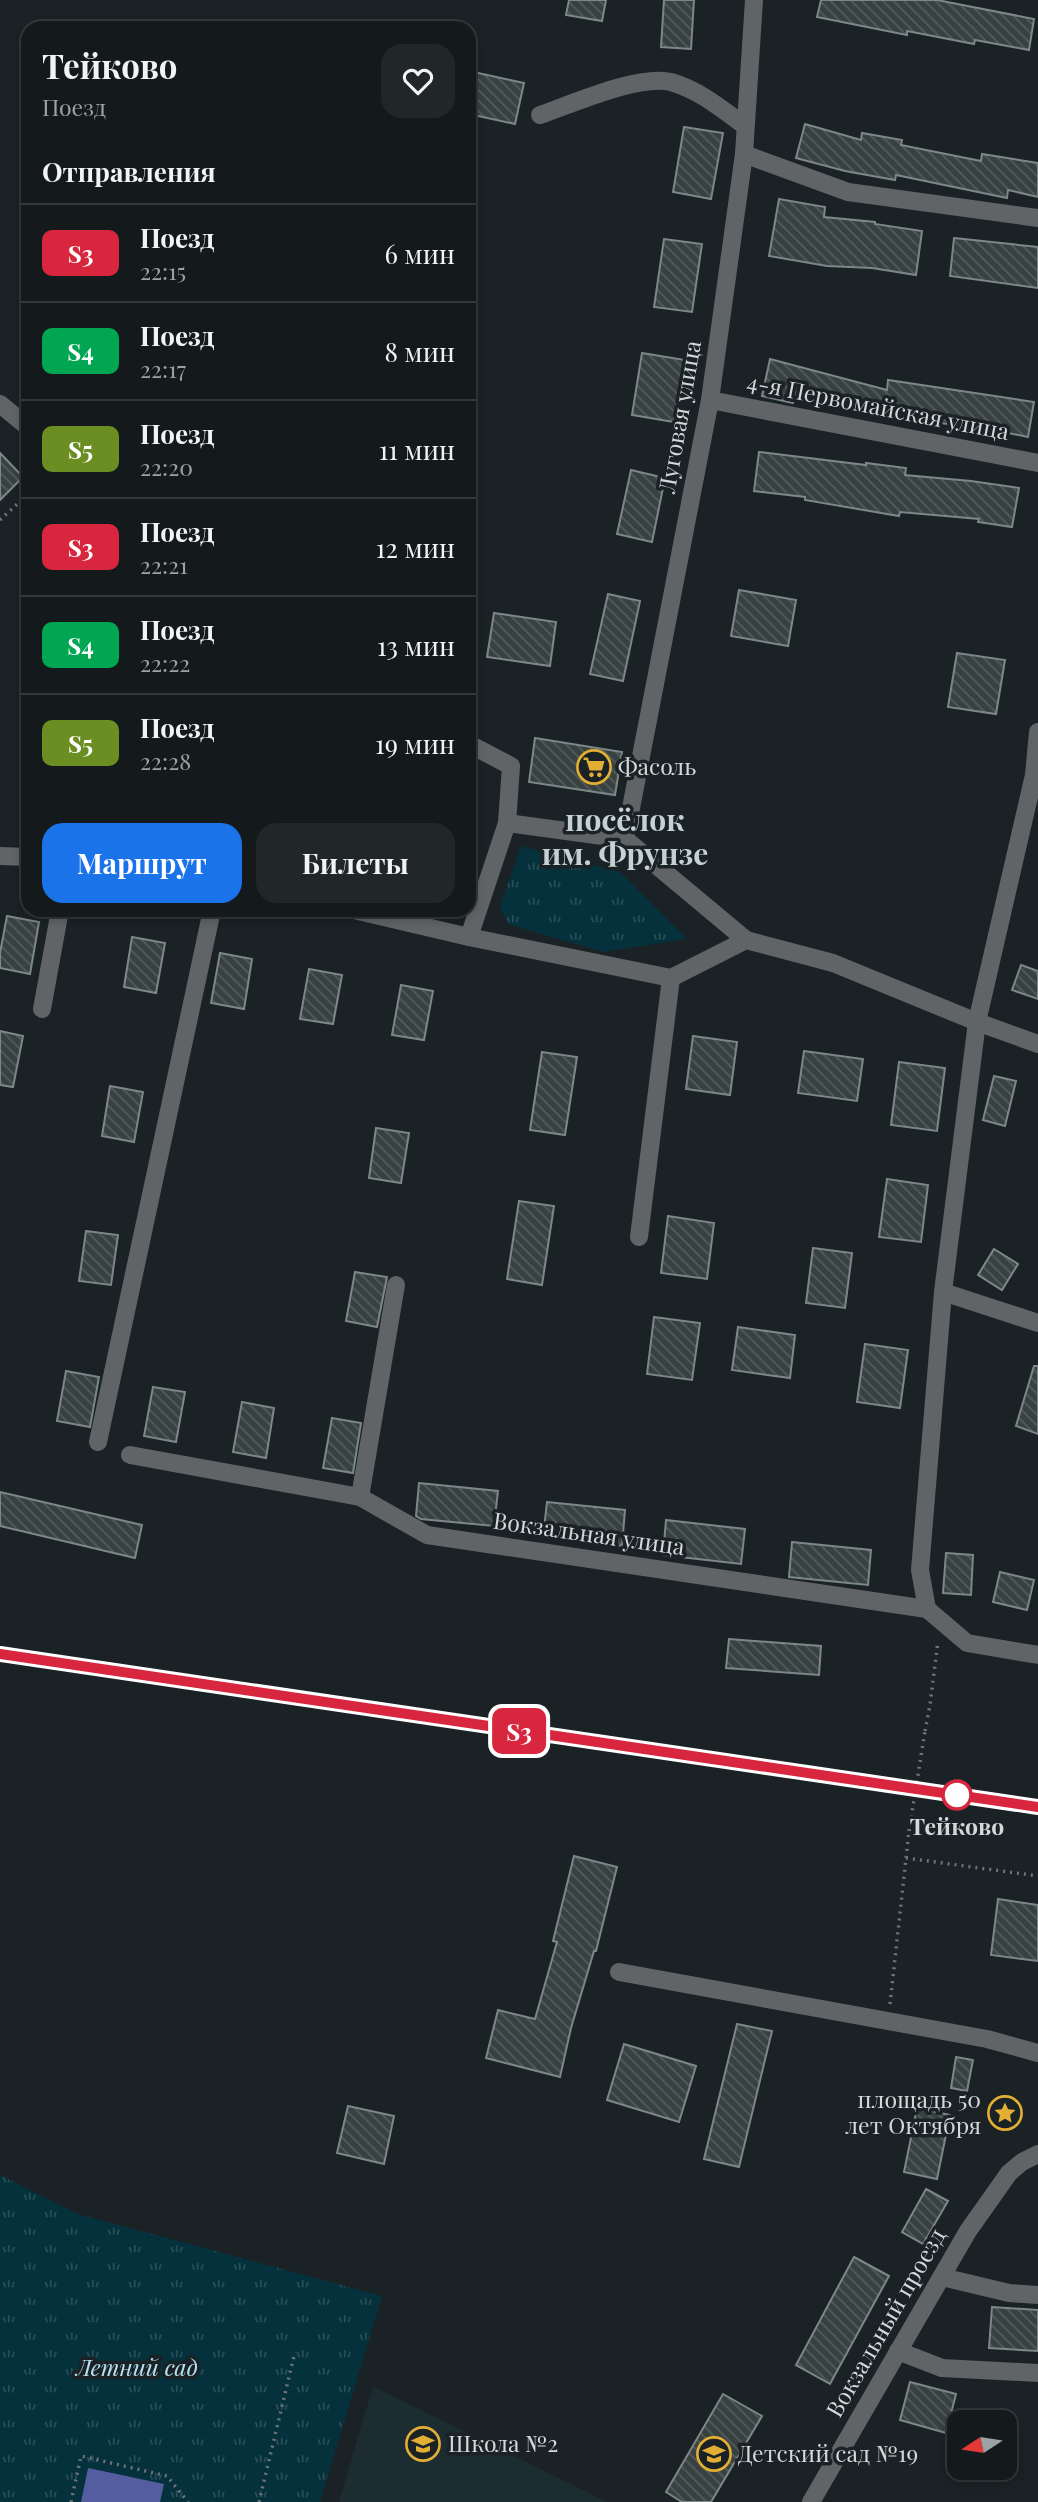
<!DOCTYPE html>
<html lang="ru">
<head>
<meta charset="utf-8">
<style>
  :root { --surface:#141a1c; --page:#212729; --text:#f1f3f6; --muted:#9da1a3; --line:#33383b; --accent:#1a73e8 }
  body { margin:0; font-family:"Playfair Display",serif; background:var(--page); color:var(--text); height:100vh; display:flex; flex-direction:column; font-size:26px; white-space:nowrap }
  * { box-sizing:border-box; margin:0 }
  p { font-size:23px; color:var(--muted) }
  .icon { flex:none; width:38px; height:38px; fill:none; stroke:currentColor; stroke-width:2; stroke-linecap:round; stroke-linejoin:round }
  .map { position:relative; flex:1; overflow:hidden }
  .drawer { position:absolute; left:21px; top:21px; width:455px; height:896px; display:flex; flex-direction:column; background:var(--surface); border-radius:21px; box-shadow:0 4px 10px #0003,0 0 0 2px var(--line) }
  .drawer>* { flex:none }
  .badge { padding:0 14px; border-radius:10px; font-size:24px; line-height:46px }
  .needle { width:46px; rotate:258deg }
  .fabs { position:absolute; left:947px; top:2410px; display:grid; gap:14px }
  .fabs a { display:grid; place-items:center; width:70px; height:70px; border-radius:14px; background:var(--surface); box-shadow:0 4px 10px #0003,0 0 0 2px var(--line); font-size:35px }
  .map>.badge { position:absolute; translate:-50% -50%; box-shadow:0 0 0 4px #fff }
  h2 { padding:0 21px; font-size:26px; line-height:63px }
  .round { display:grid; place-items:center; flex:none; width:74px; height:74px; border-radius:21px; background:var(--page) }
  .head { display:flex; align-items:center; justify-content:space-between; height:119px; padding:0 21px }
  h1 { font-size:33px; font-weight:700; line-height:52px }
  .action { display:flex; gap:14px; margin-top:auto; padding:14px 21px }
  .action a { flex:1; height:80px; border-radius:21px; background:var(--accent); color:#fff; font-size:28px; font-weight:700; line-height:80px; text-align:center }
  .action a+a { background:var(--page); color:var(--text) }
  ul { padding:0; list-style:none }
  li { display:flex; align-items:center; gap:21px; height:98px; padding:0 21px; border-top:2px solid var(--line) }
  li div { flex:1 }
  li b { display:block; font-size:26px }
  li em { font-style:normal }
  li .badge { min-width:77px; font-weight:700; text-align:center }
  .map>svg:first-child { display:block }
  .built { fill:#1d2c30 }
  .grass { fill:url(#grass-tufts) }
  .water { fill:#535da0 }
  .building { fill:url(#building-back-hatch); stroke:#7c8787; stroke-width:2 }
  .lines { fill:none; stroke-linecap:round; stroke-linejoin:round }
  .path { stroke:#6e7577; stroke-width:3.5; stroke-dasharray:2 5; stroke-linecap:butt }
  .minor { stroke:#616467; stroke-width:18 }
  .rail-casing { stroke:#bbc1c3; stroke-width:8 }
  .rail { stroke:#1a2225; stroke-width:5; stroke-dasharray:16; stroke-linecap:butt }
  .path-bridge { stroke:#6e7577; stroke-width:3.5; stroke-dasharray:2 5; stroke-linecap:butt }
  .line-casing { stroke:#fff; stroke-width:16 }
  .line { stroke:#d7263d; stroke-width:10 }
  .stop-dot { fill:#fff; stroke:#d7263d; stroke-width:3.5 }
  .labels { text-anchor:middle; stroke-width:7; stroke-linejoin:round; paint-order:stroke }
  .street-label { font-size:23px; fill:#d3d8da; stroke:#1a2225 }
  .poi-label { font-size:23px; fill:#d3d8da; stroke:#1a2225; text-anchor:start }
  .stop-label { font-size:23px; font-weight:bold; fill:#d3d8da; stroke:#1a2225 }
  .park-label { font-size:23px; font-style:italic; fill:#b4e4f4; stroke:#1a2225 }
  .district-label { font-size:30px; font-weight:bold; fill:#c6d1d4; stroke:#1a2225 }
</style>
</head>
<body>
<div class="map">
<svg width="1038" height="2502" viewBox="0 0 1038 2502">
  <defs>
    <pattern id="grass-tufts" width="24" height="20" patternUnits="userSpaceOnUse" patternTransform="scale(1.75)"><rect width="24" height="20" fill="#05313d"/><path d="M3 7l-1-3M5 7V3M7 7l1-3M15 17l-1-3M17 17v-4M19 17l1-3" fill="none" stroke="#294e58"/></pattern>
    <pattern id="building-back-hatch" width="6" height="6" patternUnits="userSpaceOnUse" patternTransform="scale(1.75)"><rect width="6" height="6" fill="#374140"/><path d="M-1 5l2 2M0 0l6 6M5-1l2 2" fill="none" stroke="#535c5b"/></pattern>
  </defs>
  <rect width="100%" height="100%" fill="#1a2225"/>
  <!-- built -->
  <path class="built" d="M 373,2386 L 607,2502 L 339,2502 Z"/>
  <!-- grass -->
  <g class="grass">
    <path d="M 521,846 L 620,872 L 687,939 L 603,952 L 508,924 L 500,907 Z"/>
    <path d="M 0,2175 L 78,2214 L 382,2296 L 320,2502 L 0,2502 Z"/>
  </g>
  <!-- water -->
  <path class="water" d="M 88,2468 L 164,2484 L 160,2502 L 81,2502 Z"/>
  <!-- building -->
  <g class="building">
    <path d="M 569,0 L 606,0 L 602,21 L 566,15 Z"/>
    <path d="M 664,0 L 694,0 L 691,49 L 661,47 Z"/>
    <path d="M 821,0 L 937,0 L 1034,19 L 1029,50 L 975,40 L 974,44 L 907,31 L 907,35 L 817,17 Z"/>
    <path d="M 469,71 L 524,83 L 515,124 L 469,114 Z"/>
    <path d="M 805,124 L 861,140 L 862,133 L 902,140 L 901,145 L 981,161 L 982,154 L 1038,163 L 1038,197 L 1008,190 L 1007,198 L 896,175 L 895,180 L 845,171 L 796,158 Z"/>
    <path d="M 684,127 L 723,133 L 711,199 L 673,192 Z"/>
    <path d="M 779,199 L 825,207 L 824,217 L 875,222 L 875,224 L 922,231 L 916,275 L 872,268 L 827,266 L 769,256 Z"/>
    <path d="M 954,238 L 1038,247 L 1038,288 L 950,276 Z"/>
    <path d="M 664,239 L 702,244 L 692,312 L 654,307 Z"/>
    <path d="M 642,353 L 685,360 L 674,422 L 632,415 Z"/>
    <path d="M 770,359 L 887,390 L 888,380 L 1034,402 L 1028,437 L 998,431 L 998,429 L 929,422 L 876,412 L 796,391 L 793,403 L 762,396 Z"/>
    <path d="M 759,452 L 866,465 L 866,463 L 906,468 L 905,475 L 971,481 L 1019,488 L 1012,527 L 978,522 L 979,519 L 900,512 L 899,516 L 805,500 L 805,497 L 754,491 Z"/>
    <path d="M 0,453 L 23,477 L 0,500 Z"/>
    <path d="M 631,470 L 665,478 L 652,542 L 617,534 Z"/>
    <path d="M 739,590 L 796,600 L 788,646 L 731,636 Z"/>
    <path d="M 608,594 L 640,601 L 623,681 L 590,674 Z"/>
    <path d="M 494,613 L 556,622 L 550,666 L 487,657 Z"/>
    <path d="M 957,653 L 1005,660 L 996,714 L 948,707 Z"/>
    <path d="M 535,738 L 622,752 L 615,795 L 529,782 Z"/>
    <path d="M 7,916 L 39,922 L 30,974 L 0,968 L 0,953 Z"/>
    <path d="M 132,937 L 165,943 L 156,993 L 124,987 Z"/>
    <path d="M 220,953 L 252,959 L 244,1009 L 211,1003 Z"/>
    <path d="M 1021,965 L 1038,971 L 1038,999 L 1012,990 Z"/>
    <path d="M 309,969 L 342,975 L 333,1024 L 300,1019 Z"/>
    <path d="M 401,985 L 433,991 L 424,1040 L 392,1035 Z"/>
    <path d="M 0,1031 L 23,1036 L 13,1087 L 0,1085 Z"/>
    <path d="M 693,1036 L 737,1042 L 730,1095 L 686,1089 Z"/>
    <path d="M 804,1051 L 863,1059 L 857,1101 L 798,1093 Z"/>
    <path d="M 542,1052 L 577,1057 L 565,1135 L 530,1130 Z"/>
    <path d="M 899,1062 L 945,1068 L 937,1131 L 891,1125 Z"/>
    <path d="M 994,1076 L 1016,1081 L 1005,1126 L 983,1120 Z"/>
    <path d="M 110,1086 L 143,1092 L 134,1142 L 102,1136 Z"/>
    <path d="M 376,1128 L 409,1133 L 401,1183 L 369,1178 Z"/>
    <path d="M 887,1179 L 928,1185 L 921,1242 L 879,1237 Z"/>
    <path d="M 519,1201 L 554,1206 L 542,1285 L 507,1279 Z"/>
    <path d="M 668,1216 L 714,1223 L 707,1279 L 661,1273 Z"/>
    <path d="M 86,1231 L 118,1235 L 111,1285 L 79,1281 Z"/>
    <path d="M 813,1248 L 852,1253 L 845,1308 L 806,1303 Z"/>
    <path d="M 994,1249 L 1018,1264 L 1002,1290 L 978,1275 Z"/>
    <path d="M 355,1272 L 387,1277 L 377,1327 L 346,1321 Z"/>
    <path d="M 654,1317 L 700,1323 L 692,1380 L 647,1374 Z"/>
    <path d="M 738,1327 L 795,1335 L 790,1378 L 732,1370 Z"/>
    <path d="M 865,1344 L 908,1350 L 900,1408 L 857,1402 Z"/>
    <path d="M 1034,1366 L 1038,1366 L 1038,1434 L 1016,1426 Z"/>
    <path d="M 66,1371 L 99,1377 L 90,1427 L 57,1421 Z"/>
    <path d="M 153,1387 L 185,1392 L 176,1442 L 144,1436 Z"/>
    <path d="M 242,1402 L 274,1408 L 266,1458 L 233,1452 Z"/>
    <path d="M 332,1418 L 361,1423 L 353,1473 L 323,1468 Z"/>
    <path d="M 419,1483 L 498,1491 L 494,1526 L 421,1519 L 416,1516 Z"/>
    <path d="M 0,1492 L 142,1525 L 135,1558 L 0,1526 Z"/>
    <path d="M 547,1502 L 625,1510 L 622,1546 L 543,1537 Z"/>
    <path d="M 666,1520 L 745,1529 L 741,1564 L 663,1555 Z"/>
    <path d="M 792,1542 L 871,1550 L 868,1585 L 789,1577 Z"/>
    <path d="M 946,1553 L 973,1555 L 971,1595 L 943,1593 Z"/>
    <path d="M 1000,1572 L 1034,1580 L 1027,1610 L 993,1602 Z"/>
    <path d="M 729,1639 L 821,1646 L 819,1675 L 726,1668 Z"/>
    <path d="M 574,1856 L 617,1867 L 596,1951 L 594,1951 L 571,2028 L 560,2077 L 486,2058 L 498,2010 L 535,2019 L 557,1942 L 553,1941 Z"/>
    <path d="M 998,1899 L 1038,1905 L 1038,1961 L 991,1955 Z"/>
    <path d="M 737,2024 L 772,2031 L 739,2167 L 704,2159 Z"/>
    <path d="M 624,2044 L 696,2066 L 679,2122 L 607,2100 Z"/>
    <path d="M 956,2057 L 973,2060 L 967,2091 L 951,2088 Z"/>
    <path d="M 348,2106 L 394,2116 L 384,2164 L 337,2153 Z"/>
    <path d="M 917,2108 L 950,2115 L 937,2179 L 904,2172 Z"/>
    <path d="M 926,2189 L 948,2201 L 923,2244 L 902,2232 Z"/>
    <path d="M 854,2257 L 889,2276 L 830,2384 L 796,2365 Z"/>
    <path d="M 992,2307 L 1038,2310 L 1038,2351 L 989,2348 Z"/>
    <path d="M 910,2382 L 956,2394 L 946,2433 L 900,2420 Z"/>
    <path d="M 723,2394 L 762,2416 L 711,2502 L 682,2502 L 666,2492 Z"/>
  </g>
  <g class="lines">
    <!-- path -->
    <g class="path">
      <path d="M 0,520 L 28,494"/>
      <path d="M 925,1731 L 930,1705 L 938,1641"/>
      <path d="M 906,1858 L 1038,1876"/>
      <path d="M 890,2004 L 909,1831"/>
      <path d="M 71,2502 L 81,2456 L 167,2476 L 188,2502"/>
      <path d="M 259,2502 L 295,2352"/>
    </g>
    <!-- minor -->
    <g class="minor">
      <path d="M 540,115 C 572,104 639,74 671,82 C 699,90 722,109 745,126"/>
      <path d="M 744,154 L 848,192 L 1038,218"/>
      <path d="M 710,400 L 1038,463"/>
      <path d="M 0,404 L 28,427"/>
      <path d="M 507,823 L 625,839 L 746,940"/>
      <path d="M 625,839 L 710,400 L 744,154 L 754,0"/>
      <path d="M 0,856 L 28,857"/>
      <path d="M 354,910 L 469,937 L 671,978 L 746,940 L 833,963 L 977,1022 L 1038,1044"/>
      <path d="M 469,937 L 507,823 L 511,766 L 469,744"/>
      <path d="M 42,1009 L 60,910"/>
      <path d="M 639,1237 L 671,978"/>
      <path d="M 943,1292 L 1038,1323"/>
      <path d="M 98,1442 L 212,910"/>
      <path d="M 130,1455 L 360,1497 L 427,1535 L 927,1609 L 967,1643 L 1038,1655"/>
      <path d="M 360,1497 L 396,1285"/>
      <path d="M 927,1609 L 920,1570 L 943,1292 L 977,1022 L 1034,775 L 1038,732"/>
      <path d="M 619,1972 L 987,2039 L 1038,2053"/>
      <path d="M 942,2277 L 1009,2293 L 1038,2295"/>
      <path d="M 898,2351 L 942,2368 L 1038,2373"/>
      <path d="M 811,2502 L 968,2231 L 1009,2173 L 1022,2162 L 1038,2154"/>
    </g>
    <!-- rail casing -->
    <g class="rail-casing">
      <path id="rail" d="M 0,1654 L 1038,1807"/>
    </g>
    <!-- rail -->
    <use href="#rail" class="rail"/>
    <!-- path-bridge -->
    <path class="path-bridge" d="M 909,1831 L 925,1731"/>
  </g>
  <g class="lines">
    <!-- line casing -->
    <g class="line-casing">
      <path id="line" d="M 0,1654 L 1038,1807"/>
    </g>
    <!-- line -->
    <use href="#line" class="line"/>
  </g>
  <!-- icons -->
  <defs>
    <g id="supermarket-ring" transform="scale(1.75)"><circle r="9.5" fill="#1a2225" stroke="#e3ae34" stroke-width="1.5"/><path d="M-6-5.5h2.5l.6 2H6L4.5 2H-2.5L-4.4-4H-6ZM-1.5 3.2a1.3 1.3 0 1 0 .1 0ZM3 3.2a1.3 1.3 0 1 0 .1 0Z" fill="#e3ae34"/></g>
    <g id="sight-ring" transform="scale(1.75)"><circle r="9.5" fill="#1a2225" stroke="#e3ae34" stroke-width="1.5"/><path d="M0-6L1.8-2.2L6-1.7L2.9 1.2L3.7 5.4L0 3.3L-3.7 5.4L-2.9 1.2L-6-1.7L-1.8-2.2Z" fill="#e3ae34"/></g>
    <g id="school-ring" transform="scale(1.75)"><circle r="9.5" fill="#1a2225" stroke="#e3ae34" stroke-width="1.5"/><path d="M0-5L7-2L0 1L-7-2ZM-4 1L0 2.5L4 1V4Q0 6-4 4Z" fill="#e3ae34"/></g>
  </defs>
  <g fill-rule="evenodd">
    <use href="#supermarket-ring" x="594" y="767"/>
    <use href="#sight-ring" x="1005" y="2113"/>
    <use href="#school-ring" x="423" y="2444"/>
    <use href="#school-ring" x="714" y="2454"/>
  </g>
  <!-- markers -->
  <circle class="stop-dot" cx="957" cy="1795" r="14"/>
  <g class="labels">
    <!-- street labels -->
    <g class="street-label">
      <text transform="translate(878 407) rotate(11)" y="8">4-я Первомайская улица</text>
      <text transform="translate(680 417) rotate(-80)" y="8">Луговая улица</text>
      <text transform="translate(589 1534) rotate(8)" y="8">Вокзальная улица</text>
      <text transform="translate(886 2323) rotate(-60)" y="8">Вокзальный проезд</text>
    </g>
    <!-- poi labels -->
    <g class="poi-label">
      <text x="618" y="775">Фасоль</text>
      <text x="981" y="2108" text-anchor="end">площадь 50<tspan x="981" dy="26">лет Октября</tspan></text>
      <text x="448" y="2452">Школа №2</text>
      <text x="738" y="2462">Детский сад №19</text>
    </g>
    <!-- stop labels -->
    <g class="stop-label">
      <text x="957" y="1835">Тейково</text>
    </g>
    <!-- park labels -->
    <g class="park-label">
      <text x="137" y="2376">Летний сад</text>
    </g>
    <!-- district labels -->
    <g class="district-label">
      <text x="625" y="831">посёлок<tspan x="625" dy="34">им. Фрунзе</tspan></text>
    </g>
  </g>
</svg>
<div class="fabs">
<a><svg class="needle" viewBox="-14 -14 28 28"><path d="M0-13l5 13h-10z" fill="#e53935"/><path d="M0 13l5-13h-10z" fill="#9da1a3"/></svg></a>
</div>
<b class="badge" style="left:519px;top:1731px;background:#d7263d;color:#fff">S3</b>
<section class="drawer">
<div class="head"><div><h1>Тейково</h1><p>Поезд</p></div><a class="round"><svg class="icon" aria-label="heart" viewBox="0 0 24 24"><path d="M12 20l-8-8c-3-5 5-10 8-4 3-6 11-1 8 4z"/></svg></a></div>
<h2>Отправления</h2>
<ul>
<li><span class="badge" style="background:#d7263d;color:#fff">S3</span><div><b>Поезд</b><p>22:15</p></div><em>6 мин</em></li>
<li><span class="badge" style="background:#00a651;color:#fff">S4</span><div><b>Поезд</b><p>22:17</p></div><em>8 мин</em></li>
<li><span class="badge" style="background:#6b8e23;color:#fff">S5</span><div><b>Поезд</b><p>22:20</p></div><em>11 мин</em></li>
<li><span class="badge" style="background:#d7263d;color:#fff">S3</span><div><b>Поезд</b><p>22:21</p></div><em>12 мин</em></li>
<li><span class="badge" style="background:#00a651;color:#fff">S4</span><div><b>Поезд</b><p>22:22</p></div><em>13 мин</em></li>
<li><span class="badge" style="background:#6b8e23;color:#fff">S5</span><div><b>Поезд</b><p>22:28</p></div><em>19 мин</em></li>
</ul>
<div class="action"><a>Маршрут</a><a>Билеты</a></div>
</section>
</div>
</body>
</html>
